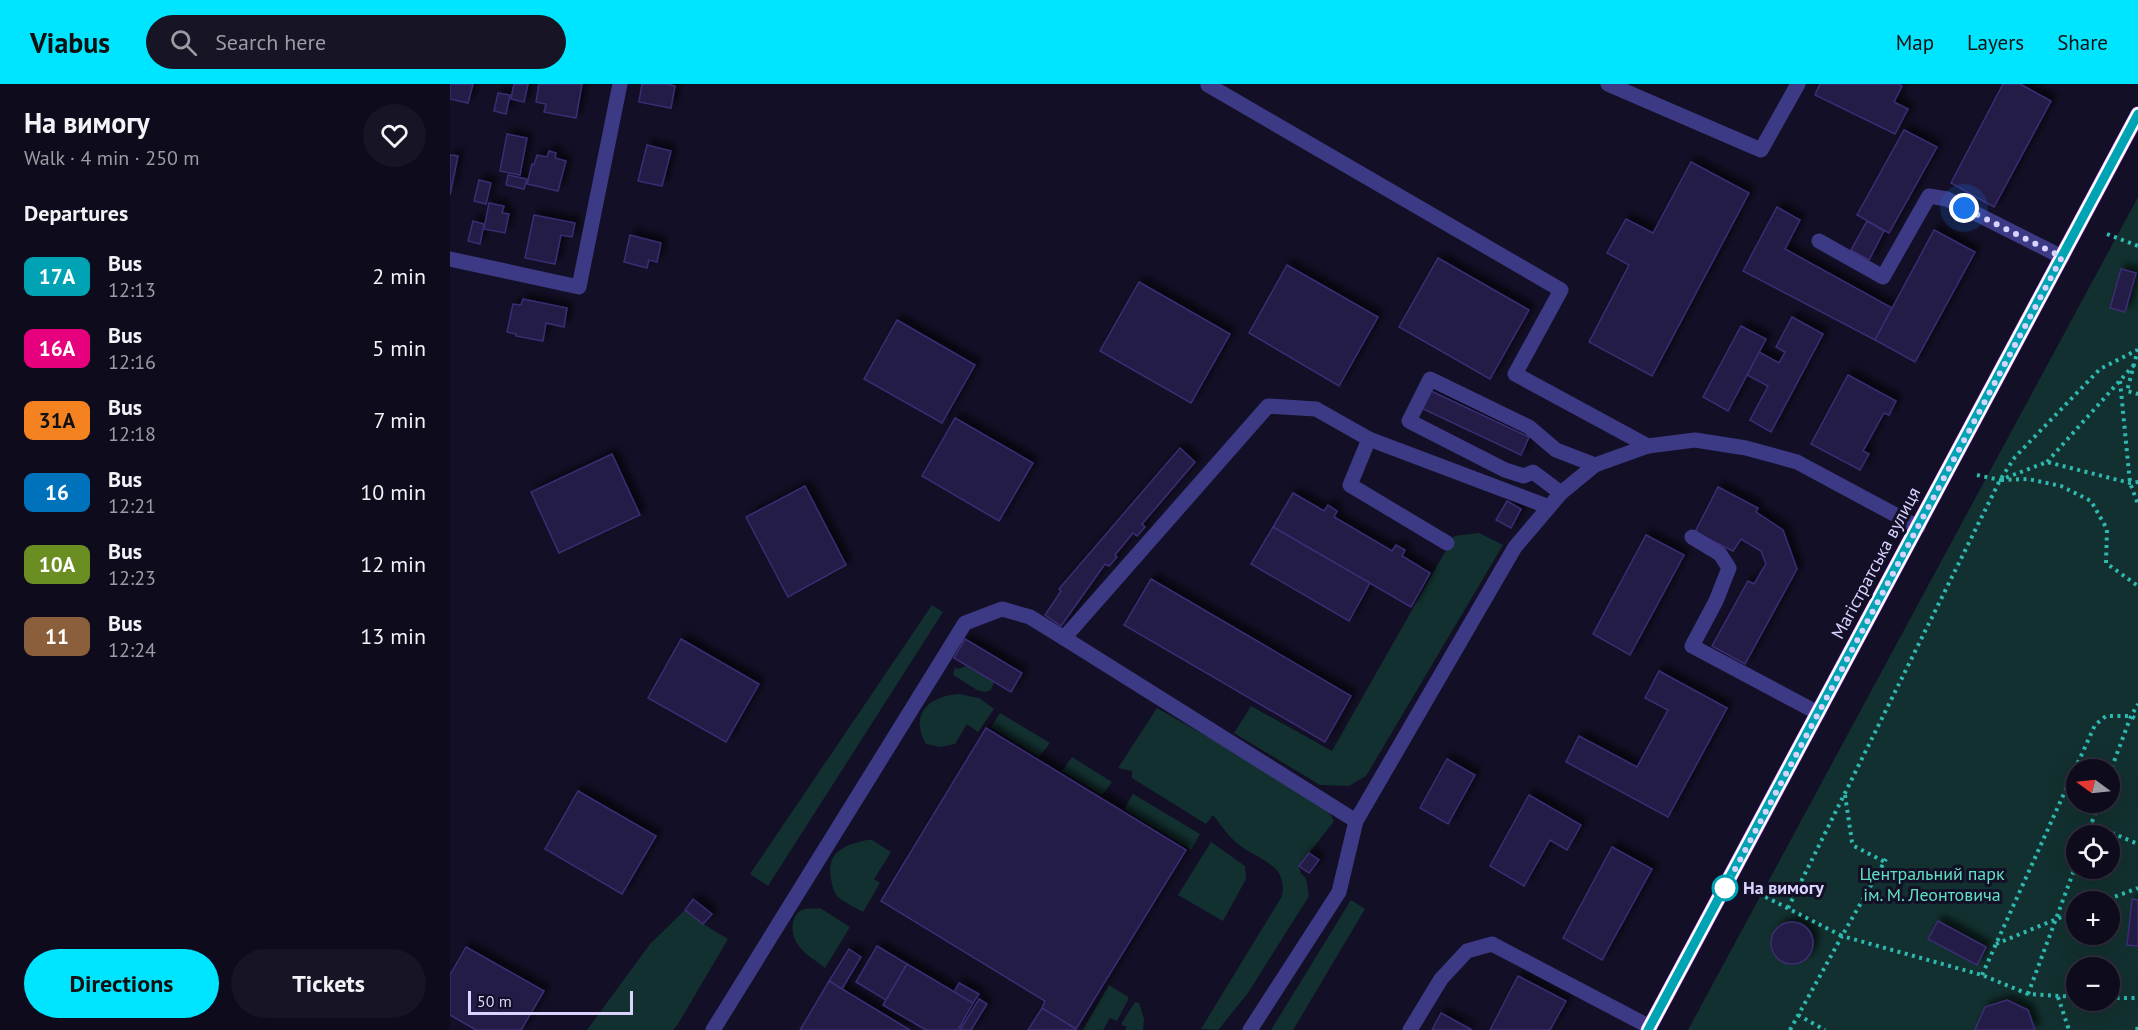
<!DOCTYPE html>
<html lang="en">
<head>
<meta charset="utf-8">
<style>
  :root { --surface:#0e0b1c; --page:#171425; --text:#f1f3f6; --muted:#9b9ba3; --line:#2e2b3b; --accent:#00e5ff }
  body { margin:0; font-family:"PT Sans",sans-serif; background:var(--page); color:var(--text); height:100vh; display:flex; flex-direction:column; font-size:22px; white-space:nowrap }
  * { box-sizing:border-box; margin:0 }
  p { font-size:20px; color:var(--muted) }
  .icon { flex:none; width:33px; height:33px; fill:none; stroke:currentColor; stroke-width:2; stroke-linecap:round; stroke-linejoin:round }
  .map { position:relative; flex:1; overflow:hidden }
  .sheet { display:flex; flex-direction:column; background:var(--surface); width:450px }
  .sheet>* { flex:none }
  .badge { padding:0 12px; border-radius:9px; font-size:21px; line-height:39px }
  .needle { width:39px; rotate:285deg }
  .controls { position:absolute; left:1616px; top:675px; display:grid; gap:12px }
  .controls a { display:grid; place-items:center; width:54px; height:54px; border-radius:50%; background:var(--surface); box-shadow:0 6px 24px #0002,0 0 0 2px var(--line); font-size:30px }
  .scale { position:absolute; left:18px; bottom:15px; width:165px; box-sizing:border-box; padding-left:6px; border:3px solid #d9d4ff; border-top:0; font-size:16px; line-height:21px; white-space:nowrap; color:#d9d4ff; -webkit-text-stroke:4px #130f26; paint-order:stroke }
  .you { position:absolute; width:30px; height:30px; margin:-15px; border:4px solid #fff; border-radius:50%; background:#1a73e8; box-shadow:0 0 0 9px #1a73e833 }
  .map>.badge { position:absolute; translate:-50% -50%; box-shadow:0 0 0 3px #fff }
  h2 { padding:0 24px; font-size:22px; line-height:54px }
  .round { display:grid; place-items:center; flex:none; width:63px; height:63px; border-radius:32px; background:var(--page) }
  .head { display:flex; align-items:center; justify-content:space-between; height:102px; padding:0 24px }
  h1 { font-size:28px; font-weight:600; line-height:45px }
  .primary-button { display:flex; gap:12px; margin-top:auto; padding:12px 24px }
  .primary-button a { flex:1; height:69px; border-radius:36px; background:var(--accent); color:#111; font-size:24px; font-weight:600; line-height:69px; text-align:center }
  .primary-button a+a { background:var(--page); color:var(--text) }
  ul { padding:0; list-style:none }
  li { display:flex; align-items:center; gap:18px; height:72px; padding:0 24px }
  li div { flex:1 }
  li b { display:block; font-size:22px }
  li em { font-style:normal }
  li .badge { min-width:66px; font-weight:700; text-align:center }
  header { display:flex; align-items:center; gap:36px; box-sizing:border-box; height:84px; padding:0 30px; background:var(--accent); color:#111 }
  header strong { font-size:28px }
  nav { display:flex; gap:33px; margin-inline-start:auto; font-size:21px }
  .search { width:420px; height:54px; background:var(--page); display:flex; align-items:center; gap:15px; box-sizing:border-box; padding:0 21px; border-radius:33px; color:var(--muted); font-size:22px }
  main { display:flex; flex:1; min-height:0 }
  .map>svg:first-child { display:block }
  .green { fill:#12302f; fill-rule:evenodd }
  .building { fill:#241b47; stroke:#3b2d73; stroke-width:1.5; filter:url(#shadow) }
  .lines { fill:none; stroke-linecap:round; stroke-linejoin:round }
  .path { stroke:#2fb8b0; stroke-width:4; stroke-dasharray:3 4.5; stroke-linecap:butt }
  .minor { stroke:#3d3a85; stroke-width:15 }
  .major { stroke:#c25bff; stroke-width:15 }
  .line-casing { stroke:#fff; stroke-width:14 }
  .line { stroke:#00a3b4; stroke-width:9 }
  .walk { stroke:#d9d4ff; stroke-width:6; stroke-dasharray:0 10.8 }
  .stop-dot { fill:#fff; stroke:#00a3b4; stroke-width:3 }
  .labels { text-anchor:middle; stroke-width:6; stroke-linejoin:round; paint-order:stroke }
  .street-label { font-size:18px; fill:#d9d4ff; stroke:#130f26 }
  .park-label { font-size:18px; fill:#5fe0c0; stroke:#130f26 }
  .stop-label { font-size:18px; font-weight:bold; fill:#d9d4ff; stroke:#130f26; text-anchor:start }
</style>
</head>
<body>
<header>
<strong>Viabus</strong>
<div class="search"><svg class="icon" aria-label="search" viewBox="0 0 24 24"><circle cx="10" cy="10" r="6"/><path d="M15 15l6 6"/></svg>Search here</div>
<nav><a>Map</a><a>Layers</a><a>Share</a></nav>
</header>
<main>
<section class="sheet">
<div class="head"><div><h1>На вимогу</h1><p>Walk · 4 min · 250 m</p></div><a class="round"><svg class="icon" aria-label="heart" viewBox="0 0 24 24"><path d="M12 20l-8-8c-3-5 5-10 8-4 3-6 11-1 8 4z"/></svg></a></div>
<h2>Departures</h2>
<ul>
<li><span class="badge" style="background:#00a3b4;color:#fff">17А</span><div><b>Bus</b><p>12:13</p></div><em>2 min</em></li>
<li><span class="badge" style="background:#e6007e;color:#fff">16А</span><div><b>Bus</b><p>12:16</p></div><em>5 min</em></li>
<li><span class="badge" style="background:#f58220;color:#111">31А</span><div><b>Bus</b><p>12:18</p></div><em>7 min</em></li>
<li><span class="badge" style="background:#0072bc;color:#fff">16</span><div><b>Bus</b><p>12:21</p></div><em>10 min</em></li>
<li><span class="badge" style="background:#6b8e23;color:#fff">10А</span><div><b>Bus</b><p>12:23</p></div><em>12 min</em></li>
<li><span class="badge" style="background:#8b5e3c;color:#fff">11</span><div><b>Bus</b><p>12:24</p></div><em>13 min</em></li>
</ul>
<div class="primary-button"><a>Directions</a><a>Tickets</a></div>
</section>
<div class="map">
<svg width="1688" height="946" viewBox="0 0 1688 946">
  <defs>
    <filter id="shadow"><feDropShadow dx="5.5" dy="-5.5" stdDeviation="3" flood-color="#0009"/></filter>
  </defs>
  <rect width="100%" height="100%" fill="#130f26"/>
  <!-- green -->
  <g class="green">
    <path d="M 1688,113 L 1688,946 L 1238,946 ZM 1626,686 L 1659,686 L 1659,718 L 1626,718 ZM 1626,752 L 1659,752 L 1659,784 L 1626,784 ZM 1626,818 L 1659,818 L 1659,850 L 1626,850 ZM 1626,884 L 1659,884 L 1659,916 L 1626,916 Z"/>
    <path d="M 1029,449 L 1053,461 L 916,692 L 899,702 L 870,701 L 784,649 L 801,622 L 882,667 L 1004,452 Z"/>
    <path d="M 482,521 L 493,528 L 318,802 L 300,790 Z"/>
    <path d="M 517,582 L 544,598 L 541,606 L 535,608 L 527,606 L 503,591 L 505,583 L 508,585 Z"/>
    <path d="M 509,610 L 529,614 L 544,625 L 528,648 L 517,640 L 505,660 L 491,663 L 476,660 C 459,630 479,612 509,610 Z"/>
    <path d="M 707,624 L 874,719 L 884,737 L 849,782 L 851,790 L 856,794 L 859,812 L 798,909 L 768,946 L 751,945 L 832,812 C 838,779 807,776 788,760 C 778,752 771,741 763,731 L 756,740 L 682,694 L 682,687 L 668,684 Z"/>
    <path d="M 550,629 L 600,659 L 589,673 L 541,643 Z"/>
    <path d="M 622,673 L 662,698 L 652,711 L 612,687 Z"/>
    <path d="M 683,710 L 750,750 L 741,766 L 674,725 Z"/>
    <path d="M 417,756 L 422,756 L 441,768 L 424,795 L 430,799 L 413,828 C 405,823 395,819 388,813 C 384,809 382,801 381,795 C 376,768 394,761 417,756 Z"/>
    <path d="M 761,758 L 795,782 L 796,795 L 773,837 L 728,811 Z"/>
    <path d="M 901,816 L 915,825 L 843,946 L 821,946 Z"/>
    <path d="M 370,824 L 400,843 L 375,884 C 367,877 355,871 349,862 C 340,851 339,829 355,825 C 359,824 365,825 370,824 Z"/>
    <path d="M 235,826 L 253,840 L 278,855 L 228,940 L 223,946 L 137,946 L 200,860 Z"/>
    <path d="M 659,901 L 678,913 L 678,916 L 667,937 L 660,934 L 653,946 L 633,946 Z"/>
    <path d="M 685,918 L 689,919 L 694,935 L 693,946 L 675,946 L 677,943 L 671,940 Z"/>
  </g>
  <!-- building -->
  <g class="building">
    <path d="M 0,0 L 23,0 L 18,19 L 0,15 Z"/>
    <path d="M 64,0 L 78,0 L 74,18 L 61,15 Z"/>
    <path d="M 89,0 L 132,0 L 126,34 L 94,28 L 96,20 L 86,18 Z"/>
    <path d="M 192,0 L 217,0 L 225,2 L 221,24 L 189,18 Z"/>
    <path d="M 1370,0 L 1448,0 L 1452,2 L 1444,18 L 1458,25 L 1445,50 L 1365,11 Z"/>
    <path d="M 1553,0 L 1570,0 L 1601,17 L 1544,123 L 1501,99 Z"/>
    <path d="M 48,9 L 60,11 L 56,30 L 44,27 Z"/>
    <path d="M 1454,46 L 1487,63 L 1439,149 L 1407,131 Z"/>
    <path d="M 57,50 L 77,54 L 70,91 L 50,87 Z"/>
    <path d="M 197,61 L 221,67 L 212,102 L 188,97 Z"/>
    <path d="M 99,67 L 106,69 L 105,74 L 116,77 L 108,107 L 77,100 L 82,80 L 84,81 L 87,71 L 97,73 Z"/>
    <path d="M 0,71 L 8,72 L 0,111 Z"/>
    <path d="M 1241,78 L 1299,109 L 1202,292 L 1139,258 L 1179,181 L 1157,169 L 1176,135 L 1203,149 Z"/>
    <path d="M 58,91 L 77,95 L 74,105 L 56,101 Z"/>
    <path d="M 29,96 L 41,99 L 36,120 L 24,117 Z"/>
    <path d="M 39,119 L 54,122 L 52,129 L 59,130 L 55,149 L 34,145 Z"/>
    <path d="M 1327,123 L 1350,136 L 1335,165 L 1442,224 L 1425,256 L 1293,187 Z"/>
    <path d="M 84,131 L 125,139 L 122,153 L 111,151 L 105,180 L 75,174 Z"/>
    <path d="M 23,137 L 34,140 L 30,160 L 18,157 Z"/>
    <path d="M 1417,137 L 1434,147 L 1419,176 L 1401,166 Z"/>
    <path d="M 1484,146 L 1525,168 L 1465,278 L 1425,256 Z"/>
    <path d="M 180,151 L 211,159 L 207,178 L 199,176 L 197,184 L 174,178 Z"/>
    <path d="M 988,174 L 1079,226 L 1040,295 L 949,243 Z"/>
    <path d="M 837,181 L 928,233 L 889,302 L 799,249 Z"/>
    <path d="M 1671,185 L 1686,189 L 1675,228 L 1660,224 Z"/>
    <path d="M 689,198 L 780,250 L 741,319 L 650,267 Z"/>
    <path d="M 73,215 L 117,224 L 114,243 L 96,239 L 93,257 L 66,252 L 66,250 L 57,248 L 63,220 L 71,221 Z"/>
    <path d="M 1342,233 L 1373,250 L 1321,348 L 1300,336 L 1318,302 L 1297,291 L 1309,268 L 1329,279 L 1335,268 L 1326,263 Z"/>
    <path d="M 447,236 L 525,281 L 492,339 L 414,295 Z"/>
    <path d="M 1291,242 L 1316,255 L 1278,327 L 1253,313 Z"/>
    <path d="M 1398,291 L 1446,317 L 1439,331 L 1434,329 L 1413,367 L 1419,370 L 1410,386 L 1361,360 Z"/>
    <path d="M 979,306 L 1079,353 L 1071,371 L 971,324 Z"/>
    <path d="M 505,334 L 583,379 L 549,437 L 472,392 Z"/>
    <path d="M 730,364 L 745,378 L 692,440 L 695,443 L 687,452 L 683,449 L 665,471 L 667,473 L 659,482 L 655,480 L 611,542 L 595,531 L 611,507 L 609,505 Z"/>
    <path d="M 162,370 L 190,431 L 109,469 L 81,408 Z"/>
    <path d="M 355,402 L 396,481 L 338,513 L 296,433 Z"/>
    <path d="M 1268,403 L 1308,424 L 1306,428 L 1333,446 L 1347,485 L 1295,580 L 1262,562 L 1298,497 L 1304,500 L 1316,480 L 1311,467 L 1291,455 L 1283,467 L 1245,448 Z"/>
    <path d="M 843,409 L 874,427 L 878,421 L 887,427 L 884,433 L 942,467 L 946,461 L 955,466 L 952,472 L 980,489 L 961,523 L 823,443 Z"/>
    <path d="M 1057,417 L 1071,425 L 1061,444 L 1046,436 Z"/>
    <path d="M 823,443 L 920,499 L 899,537 L 801,480 Z"/>
    <path d="M 1196,451 L 1234,471 L 1180,571 L 1143,550 Z"/>
    <path d="M 701,495 L 901,612 L 875,658 L 674,541 Z"/>
    <path d="M 231,555 L 309,600 L 276,658 L 198,614 Z"/>
    <path d="M 515,555 L 572,589 L 561,608 L 504,574 Z"/>
    <path d="M 1209,587 L 1277,624 L 1218,733 L 1116,678 L 1129,652 L 1187,683 L 1218,626 L 1195,614 Z"/>
    <path d="M 536,644 L 736,766 L 626,945 L 592,924 L 595,917 L 431,817 Z"/>
    <path d="M 997,675 L 1025,691 L 998,740 L 970,724 Z"/>
    <path d="M 128,707 L 206,752 L 172,810 L 95,765 Z"/>
    <path d="M 1079,711 L 1131,741 L 1117,766 L 1100,756 L 1074,802 L 1040,782 Z"/>
    <path d="M 1162,763 L 1202,785 L 1152,876 L 1113,854 Z"/>
    <path d="M 859,769 L 869,776 L 859,789 L 849,782 Z"/>
    <path d="M 243,815 L 262,830 L 253,840 L 235,826 Z"/>
    <path d="M 1682,815 L 1688,816 L 1688,862 L 1677,861 Z"/>
    <path d="M 1488,837 L 1536,863 L 1527,881 L 1478,855 Z"/>
    <circle cx="1342" cy="859" r="21"/>
    <path d="M 427,862 L 457,880 L 436,916 L 406,898 Z"/>
    <path d="M 16,863 L 94,907 L 71,946 L 26,946 L 0,931 L 0,891 Z"/>
    <path d="M 399,865 L 411,873 L 392,905 L 379,897 Z"/>
    <path d="M 457,880 L 523,919 L 508,946 L 476,946 L 433,921 Z"/>
    <path d="M 1068,892 L 1116,917 L 1100,946 L 1040,946 Z"/>
    <path d="M 379,897 L 392,905 L 460,946 L 350,946 Z"/>
    <path d="M 509,899 L 529,910 L 523,919 L 504,908 Z"/>
    <path d="M 529,915 L 537,920 L 521,946 L 510,946 Z"/>
    <path d="M 1557,916 L 1578,926 L 1585,946 L 1525,946 L 1535,923 Z"/>
    <path d="M 592,924 L 626,945 L 626,946 L 578,946 Z"/>
    <path d="M 991,929 L 1022,946 L 982,946 Z"/>
  </g>
  <g class="lines">
    <!-- path -->
    <g class="path">
      <path d="M 1657,150 L 1688,162"/>
      <path d="M 1688,265 L 1677,307 L 1688,310"/>
      <path d="M 1670,297 L 1680,399 L 1688,420"/>
      <path d="M 1597,378 L 1684,281"/>
      <path d="M 1527,391 L 1550,396 L 1597,378 L 1680,399 L 1688,398"/>
      <path d="M 1551,396 L 1578,395 L 1611,402 L 1641,417 L 1657,445 L 1656,479 L 1688,502"/>
      <path d="M 1659,691 L 1681,632 L 1688,620"/>
      <path d="M 1395,711 L 1402,758 L 1404,762 L 1435,778"/>
      <path d="M 1641,740 L 1688,760"/>
      <path d="M 1637,752 L 1649,718"/>
      <path d="M 1302,806 L 1392,852 L 1436,775"/>
      <path d="M 1651,818 L 1688,804"/>
      <path d="M 1338,824 L 1550,396 L 1565,373 L 1650,285 L 1687,266"/>
      <path d="M 1546,860 L 1626,827"/>
      <path d="M 1532,891 L 1645,641 L 1656,632 L 1681,632 L 1688,636"/>
      <path d="M 1578,910 L 1626,781"/>
      <path d="M 1608,913 L 1619,946"/>
      <path d="M 1659,914 L 1688,914"/>
      <path d="M 1348,931 L 1375,946"/>
      <path d="M 1340,946 L 1392,852 L 1532,891 L 1578,910 L 1626,913"/>
      <path d="M 1687,946 L 1688,942"/>
    </g>
    <!-- minor -->
    <g class="minor">
      <path d="M 1158,0 L 1311,66 L 1348,0"/>
      <path d="M 758,1 L 1111,206 L 1065,290 L 1198,362"/>
      <path d="M 1369,157 L 1433,193 L 1479,112 L 1497,115 L 1612,173"/>
      <path d="M 0,175 L 129,203 L 170,0"/>
      <path d="M 919,355 L 900,401 L 997,459"/>
      <path d="M 1111,409 L 1083,388 L 1074,392 L 1055,386 L 959,337 L 980,295 L 1079,343 L 1106,366 L 1145,381"/>
      <path d="M 1242,453 L 1270,470 L 1279,484 L 1266,517 L 1242,562 L 1368,629"/>
      <path d="M 614,554 L 818,322 L 866,325 L 919,355 L 1099,423"/>
      <path d="M 263,946 L 515,539 L 552,525 L 580,533 L 614,554 L 906,737"/>
      <path d="M 800,946 L 889,808 L 906,737 L 1065,463 L 1111,409 L 1145,381 L 1198,362 L 1245,356 L 1296,364 L 1347,378 L 1468,443"/>
      <path d="M 960,946 L 991,895 L 1017,867 L 1042,860 L 1200,943"/>
    </g>
    <!-- major -->
    <path class="major" d="M 1198,946 L 1688,30"/>
  </g>
  <g class="lines">
    <!-- line casing -->
    <g class="line-casing">
      <path id="line" d="M 1198,946 L 1688,30"/>
    </g>
    <!-- line -->
    <use href="#line" class="line"/>
    <!-- walk -->
    <path class="walk" d="M 1275,804 L 1612,173 L 1514,124"/>
  </g>
  <!-- markers -->
  <circle class="stop-dot" cx="1275" cy="804" r="12"/>
  <g class="labels">
    <!-- street labels -->
    <g class="street-label">
      <text transform="translate(1426 479) rotate(-62)" y="6">Магістратська вулиця</text>
    </g>
    <!-- park labels -->
    <g class="park-label">
      <text x="1482" y="796">Центральний парк<tspan x="1482" dy="21">ім. М. Леонтовича</tspan></text>
    </g>
    <!-- stop labels -->
    <g class="stop-label">
      <text x="1293" y="810">На вимогу</text>
    </g>
  </g>
</svg>
<div class="controls">
<a><svg class="needle" viewBox="-14 -14 28 28"><path d="M0-13l5 13h-10z" fill="#e53935"/><path d="M0 13l5-13h-10z" fill="#9b9ba3"/></svg></a>
<a><svg class="icon" aria-label="locate" viewBox="0 0 24 24"><circle cx="12" cy="12" r="6"/><path d="M12 2v4M12 18v4M2 12h4M18 12h4"/></svg></a>
<a>+</a>
<a>−</a>
</div>
<div class="scale">50 m</div>
<div class="you" style="left:1514px;top:124px"></div>
</div>
</main>
</body>
</html>
